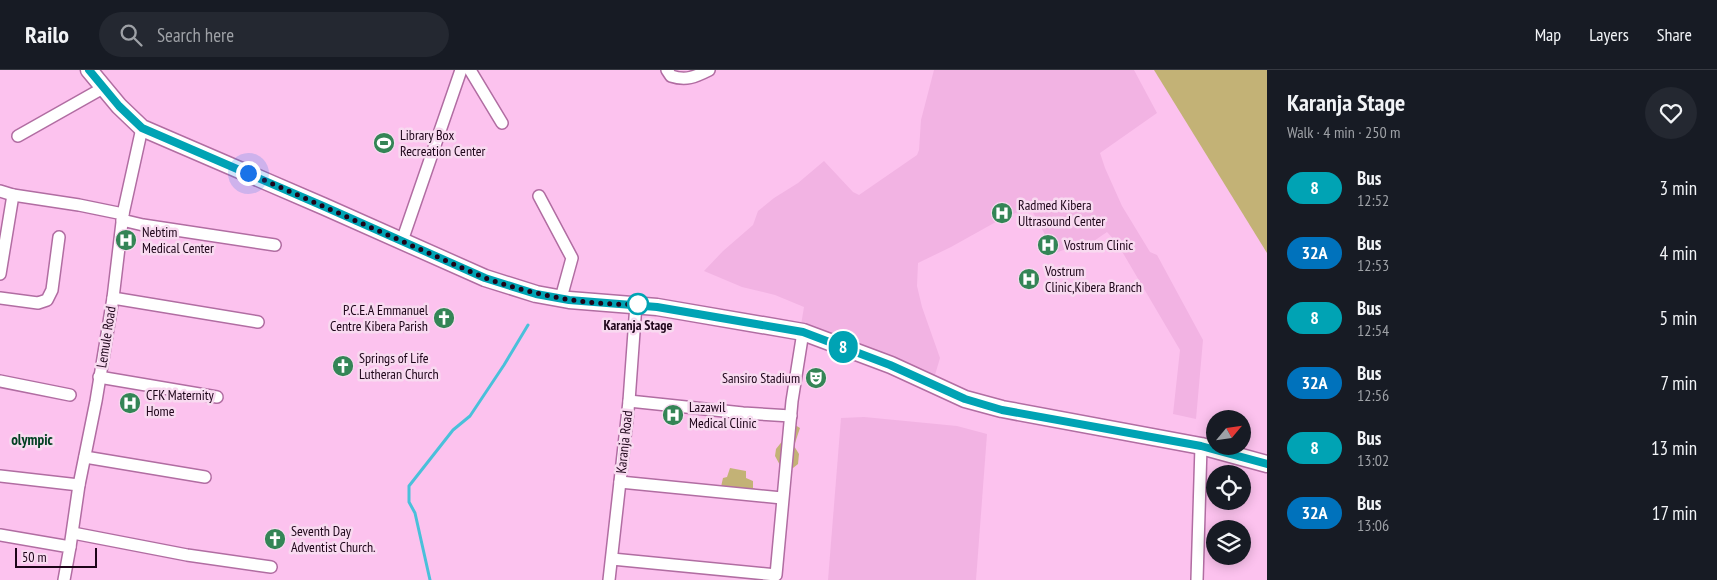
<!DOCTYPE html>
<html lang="en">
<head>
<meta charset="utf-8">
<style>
  :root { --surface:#171b24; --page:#242831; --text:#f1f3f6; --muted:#9ea1a6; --line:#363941 }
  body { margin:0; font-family:"PT Sans Narrow",sans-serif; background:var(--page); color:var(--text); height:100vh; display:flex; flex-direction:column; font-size:19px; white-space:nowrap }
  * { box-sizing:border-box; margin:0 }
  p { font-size:16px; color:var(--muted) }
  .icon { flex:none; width:28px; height:28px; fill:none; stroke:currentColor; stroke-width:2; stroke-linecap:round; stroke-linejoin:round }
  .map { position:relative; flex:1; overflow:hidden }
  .side { display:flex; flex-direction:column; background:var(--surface); width:450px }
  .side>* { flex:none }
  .badge { padding:0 10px; border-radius:16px; font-size:18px; line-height:32px }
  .needle { width:32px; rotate:61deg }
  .tools { position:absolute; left:1206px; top:340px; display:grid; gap:10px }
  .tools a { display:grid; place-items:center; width:45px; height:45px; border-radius:50%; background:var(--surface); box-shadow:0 2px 12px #0003; font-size:25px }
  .scale { position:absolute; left:15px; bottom:12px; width:82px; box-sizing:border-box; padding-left:5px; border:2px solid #1d0519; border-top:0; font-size:14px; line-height:18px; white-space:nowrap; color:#1d0519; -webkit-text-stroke:4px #f8daf0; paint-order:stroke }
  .you { position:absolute; width:25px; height:25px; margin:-12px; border:4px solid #fff; border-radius:50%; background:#1a73e8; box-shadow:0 0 0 8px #1a73e833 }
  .map>.badge { position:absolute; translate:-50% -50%; box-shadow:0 0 0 2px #fff }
  .round { display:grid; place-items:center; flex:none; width:52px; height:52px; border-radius:26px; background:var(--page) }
  .head { display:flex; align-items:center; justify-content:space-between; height:85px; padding:0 20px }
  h1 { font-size:24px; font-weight:800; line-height:38px }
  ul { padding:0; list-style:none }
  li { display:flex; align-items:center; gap:15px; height:65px; padding:0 20px }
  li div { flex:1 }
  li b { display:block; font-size:19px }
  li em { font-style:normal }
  li .badge { min-width:55px; font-weight:700; text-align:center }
  header { display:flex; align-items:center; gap:30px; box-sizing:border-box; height:70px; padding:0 25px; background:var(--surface); border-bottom:1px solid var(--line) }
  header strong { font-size:24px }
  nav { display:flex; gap:28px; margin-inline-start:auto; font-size:18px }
  .search { width:350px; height:45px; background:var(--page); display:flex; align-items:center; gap:12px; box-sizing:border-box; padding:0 18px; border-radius:28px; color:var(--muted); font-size:19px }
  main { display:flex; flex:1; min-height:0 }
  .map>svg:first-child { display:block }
  .built { fill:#f2b3e3 }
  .green { fill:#c3b276 }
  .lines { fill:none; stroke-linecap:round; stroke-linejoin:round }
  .stream { stroke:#4ac0da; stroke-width:3 }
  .street-casing { stroke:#b16da2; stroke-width:14 }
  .secondary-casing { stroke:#b16da2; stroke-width:19 }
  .street { stroke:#fff; stroke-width:11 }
  .secondary { stroke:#fff; stroke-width:16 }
  .line-casing { stroke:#fff; stroke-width:11 }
  .line { stroke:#00a3b4; stroke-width:8 }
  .walk { stroke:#1d0519; stroke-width:5; stroke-dasharray:0 9 }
  .stop-dot { fill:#fff; stroke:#00a3b4; stroke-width:2.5 }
  .labels { text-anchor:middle; stroke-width:5; stroke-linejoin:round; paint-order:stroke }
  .poi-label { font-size:14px; fill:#1d0519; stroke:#f8daf0; text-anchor:start }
  .stop-label { font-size:14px; font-weight:bold; fill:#1d0519; stroke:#f8daf0 }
  .street-label { font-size:14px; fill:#1d0519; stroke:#f8daf0 }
  .neighbourhood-label { font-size:15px; font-weight:bold; fill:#014021; stroke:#f8daf0 }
</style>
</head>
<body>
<header>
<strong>Railo</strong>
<div class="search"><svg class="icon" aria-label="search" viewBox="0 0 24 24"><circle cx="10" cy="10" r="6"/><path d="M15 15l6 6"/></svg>Search here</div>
<nav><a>Map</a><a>Layers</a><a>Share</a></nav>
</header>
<main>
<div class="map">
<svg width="1267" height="510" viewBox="0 0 1267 510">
  <rect width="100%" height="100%" fill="#fcc2ee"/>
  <!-- built -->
  <g class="built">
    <path d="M 934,0 L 1134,0 L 1157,43 L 1100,83 L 1105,98 L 1122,136 L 1150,182 L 1157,185 L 1203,270 L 1196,349 L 1173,344 L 1180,280 L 1117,173 L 1107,162 L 1091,173 L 1069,178 L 1055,183 L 1030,137 L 1003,148 L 951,177 L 918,193 L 917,216 L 922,237 L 940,288 L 935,305 L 801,255 L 804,237 L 775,225 L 742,217 L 704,201 L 723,181 L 753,155 L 758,141 L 774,128 L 798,113 L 824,91 L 853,122 L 859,125 L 917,85 L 919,80 L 921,50 Z"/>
    <path d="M 864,347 L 957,356 L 987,364 L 976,510 L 828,510 L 841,348 Z"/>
  </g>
  <!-- green -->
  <g class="green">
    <path d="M 1154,0 L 1267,0 L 1267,183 Z"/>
    <path d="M 795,355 L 800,358 L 794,376 L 799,384 L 798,394 L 793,398 L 781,397 L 775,386 L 776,379 Z"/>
    <path d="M 730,398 L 746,401 L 746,408 L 753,411 L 753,418 L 763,422 L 720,421 L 723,408 L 727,407 Z"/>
  </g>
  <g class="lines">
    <!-- stream -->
    <path class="stream" d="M 430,510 L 415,443 L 409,432 L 409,416 L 453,360 L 470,346 L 504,295 L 528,255"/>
    <!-- street casing -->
    <g class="street-casing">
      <g id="street">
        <path d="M 470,0 L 502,53"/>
        <path d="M 667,0 L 671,6 C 686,11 695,7 709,0"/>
        <path d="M 18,66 L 103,18"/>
        <path d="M 0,121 L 13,125 L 79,135 L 123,144"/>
        <path d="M 539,126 L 572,188 L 561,228"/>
        <path d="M 122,150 L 143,155 L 275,175"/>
        <path d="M 402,171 L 461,0"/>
        <path d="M 0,204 L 13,125"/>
        <path d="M 0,228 L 38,233 L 47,230 L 52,220 L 59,167"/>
        <path d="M 113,228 L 258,252"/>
        <path d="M 99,307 L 217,327"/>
        <path d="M 0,311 L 70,325"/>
        <path d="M 629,331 L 743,343 L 791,346"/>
        <path d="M 85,387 L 205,407"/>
        <path d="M 0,406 L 79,415"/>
        <path d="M 620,412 L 782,428"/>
        <path d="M 73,463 L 187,485 L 271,497"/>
        <path d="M 0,465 L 70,477 L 64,510"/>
        <path d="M 70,477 L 79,415 L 96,331 L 113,228 L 123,144 L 142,58"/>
        <path d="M 612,489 L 776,505 L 792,331 L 803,262"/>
        <path d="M 609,510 L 629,331 L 636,234"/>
        <path d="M 1197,510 L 1201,376"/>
      </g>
    </g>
    <!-- secondary casing -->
    <g class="secondary-casing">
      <path id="secondary" d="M 89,0 L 119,36 L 142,58 L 323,136 L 485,208 L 536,224 L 569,230 L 657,237 L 803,262 L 891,295 L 965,329 L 1002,339 L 1201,376 L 1267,394"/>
    </g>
    <!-- street -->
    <use href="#street" class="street"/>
    <!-- secondary -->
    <use href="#secondary" class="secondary"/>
  </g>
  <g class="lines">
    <!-- line casing -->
    <g class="line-casing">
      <path id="line" d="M 89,0 L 119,36 L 142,58 L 323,136 L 485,208 L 536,224 L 569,230 L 657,237 L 803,262 L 890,295 L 965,329 L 1002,340 L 1201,376 L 1267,394"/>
    </g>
    <!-- line -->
    <use href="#line" class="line"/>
    <!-- walk -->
    <path class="walk" d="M 248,103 L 485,208 C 534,225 586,236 638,234"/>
  </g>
  <!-- icons -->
  <defs>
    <g id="stadium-disc" transform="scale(1.125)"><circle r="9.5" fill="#348556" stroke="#f8daf0"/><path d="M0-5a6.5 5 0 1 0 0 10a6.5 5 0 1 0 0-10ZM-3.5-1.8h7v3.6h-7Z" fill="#fff"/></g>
    <g id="hospital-disc" transform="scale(1.125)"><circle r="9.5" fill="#348556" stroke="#f8daf0"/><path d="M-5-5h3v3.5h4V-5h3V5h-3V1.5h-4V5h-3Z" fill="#fff"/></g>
    <g id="church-disc" transform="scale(1.125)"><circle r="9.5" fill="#348556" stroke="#f8daf0"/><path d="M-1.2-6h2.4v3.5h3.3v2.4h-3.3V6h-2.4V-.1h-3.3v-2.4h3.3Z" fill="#fff"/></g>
    <g id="theatre-disc" transform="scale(1.125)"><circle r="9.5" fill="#348556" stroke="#f8daf0"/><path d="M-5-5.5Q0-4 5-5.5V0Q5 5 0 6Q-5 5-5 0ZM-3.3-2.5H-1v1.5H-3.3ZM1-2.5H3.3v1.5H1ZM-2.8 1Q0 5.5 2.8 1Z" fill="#fff"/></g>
  </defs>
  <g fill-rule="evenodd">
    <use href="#stadium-disc" x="384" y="73"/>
    <use href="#hospital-disc" x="1002" y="143"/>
    <use href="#hospital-disc" x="126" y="170"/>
    <use href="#hospital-disc" x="1048" y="175"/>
    <use href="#hospital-disc" x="1029" y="209"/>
    <use href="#church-disc" x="444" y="248"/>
    <use href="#church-disc" x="343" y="296"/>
    <use href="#theatre-disc" x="816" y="308"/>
    <use href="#hospital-disc" x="130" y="333"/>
    <use href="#hospital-disc" x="673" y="345"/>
    <use href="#church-disc" x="275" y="469"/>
  </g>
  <!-- markers -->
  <circle class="stop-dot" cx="638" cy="234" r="10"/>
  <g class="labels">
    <!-- poi labels -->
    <g class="poi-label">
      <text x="400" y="70">Library Box<tspan x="400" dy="16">Recreation Center</tspan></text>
      <text x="1018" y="140">Radmed Kibera<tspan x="1018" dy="16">Ultrasound Center</tspan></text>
      <text x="142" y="167">Nebtim<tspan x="142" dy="16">Medical Center</tspan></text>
      <text x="1064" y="180">Vostrum Clinic</text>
      <text x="1045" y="206">Vostrum<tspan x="1045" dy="16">Clinic,Kibera Branch</tspan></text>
      <text x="428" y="245" text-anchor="end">P.C.E.A Emmanuel<tspan x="428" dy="16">Centre Kibera Parish</tspan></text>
      <text x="359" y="293">Springs of Life<tspan x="359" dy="16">Lutheran Church</tspan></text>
      <text x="800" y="313" text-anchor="end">Sansiro Stadium</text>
      <text x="146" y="330">CFK Maternity<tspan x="146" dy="16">Home</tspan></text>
      <text x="689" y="342">Lazawil<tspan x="689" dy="16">Medical Clinic</tspan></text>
      <text x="291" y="466">Seventh Day<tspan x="291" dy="16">Adventist Church.</tspan></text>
    </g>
    <!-- stop labels -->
    <g class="stop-label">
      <text x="638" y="260">Karanja Stage</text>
    </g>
    <!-- street labels -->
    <g class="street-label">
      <text transform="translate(106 267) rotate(-81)" y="5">Lemule Road</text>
      <text transform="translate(624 372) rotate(-84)" y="5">Karanja Road</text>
    </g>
    <!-- neighbourhood labels -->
    <g class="neighbourhood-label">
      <text x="32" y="375">olympic</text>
    </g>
  </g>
</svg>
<div class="tools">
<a><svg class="needle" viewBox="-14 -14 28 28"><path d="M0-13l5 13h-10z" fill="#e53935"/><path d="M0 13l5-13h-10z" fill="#9ea1a6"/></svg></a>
<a><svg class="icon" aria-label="locate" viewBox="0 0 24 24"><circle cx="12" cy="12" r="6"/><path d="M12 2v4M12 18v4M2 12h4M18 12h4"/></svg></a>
<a><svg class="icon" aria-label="layers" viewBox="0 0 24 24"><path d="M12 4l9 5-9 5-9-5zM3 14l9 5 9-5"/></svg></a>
</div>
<div class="scale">50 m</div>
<div class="you" style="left:248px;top:103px"></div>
<b class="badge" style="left:843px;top:277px;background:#00a3b4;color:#fff">8</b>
</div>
<section class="side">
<div class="head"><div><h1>Karanja Stage</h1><p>Walk · 4 min · 250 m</p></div><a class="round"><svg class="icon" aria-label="heart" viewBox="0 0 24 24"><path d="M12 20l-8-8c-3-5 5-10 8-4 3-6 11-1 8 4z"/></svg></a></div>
<ul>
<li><span class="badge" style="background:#00a3b4;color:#fff">8</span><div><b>Bus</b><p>12:52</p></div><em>3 min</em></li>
<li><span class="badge" style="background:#0072bc;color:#fff">32A</span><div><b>Bus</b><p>12:53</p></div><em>4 min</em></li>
<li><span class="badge" style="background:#00a3b4;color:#fff">8</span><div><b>Bus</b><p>12:54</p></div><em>5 min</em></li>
<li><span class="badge" style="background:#0072bc;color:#fff">32A</span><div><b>Bus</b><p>12:56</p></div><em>7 min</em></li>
<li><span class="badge" style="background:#00a3b4;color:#fff">8</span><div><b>Bus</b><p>13:02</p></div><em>13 min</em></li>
<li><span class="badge" style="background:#0072bc;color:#fff">32A</span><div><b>Bus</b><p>13:06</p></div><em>17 min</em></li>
</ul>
</section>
</main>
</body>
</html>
